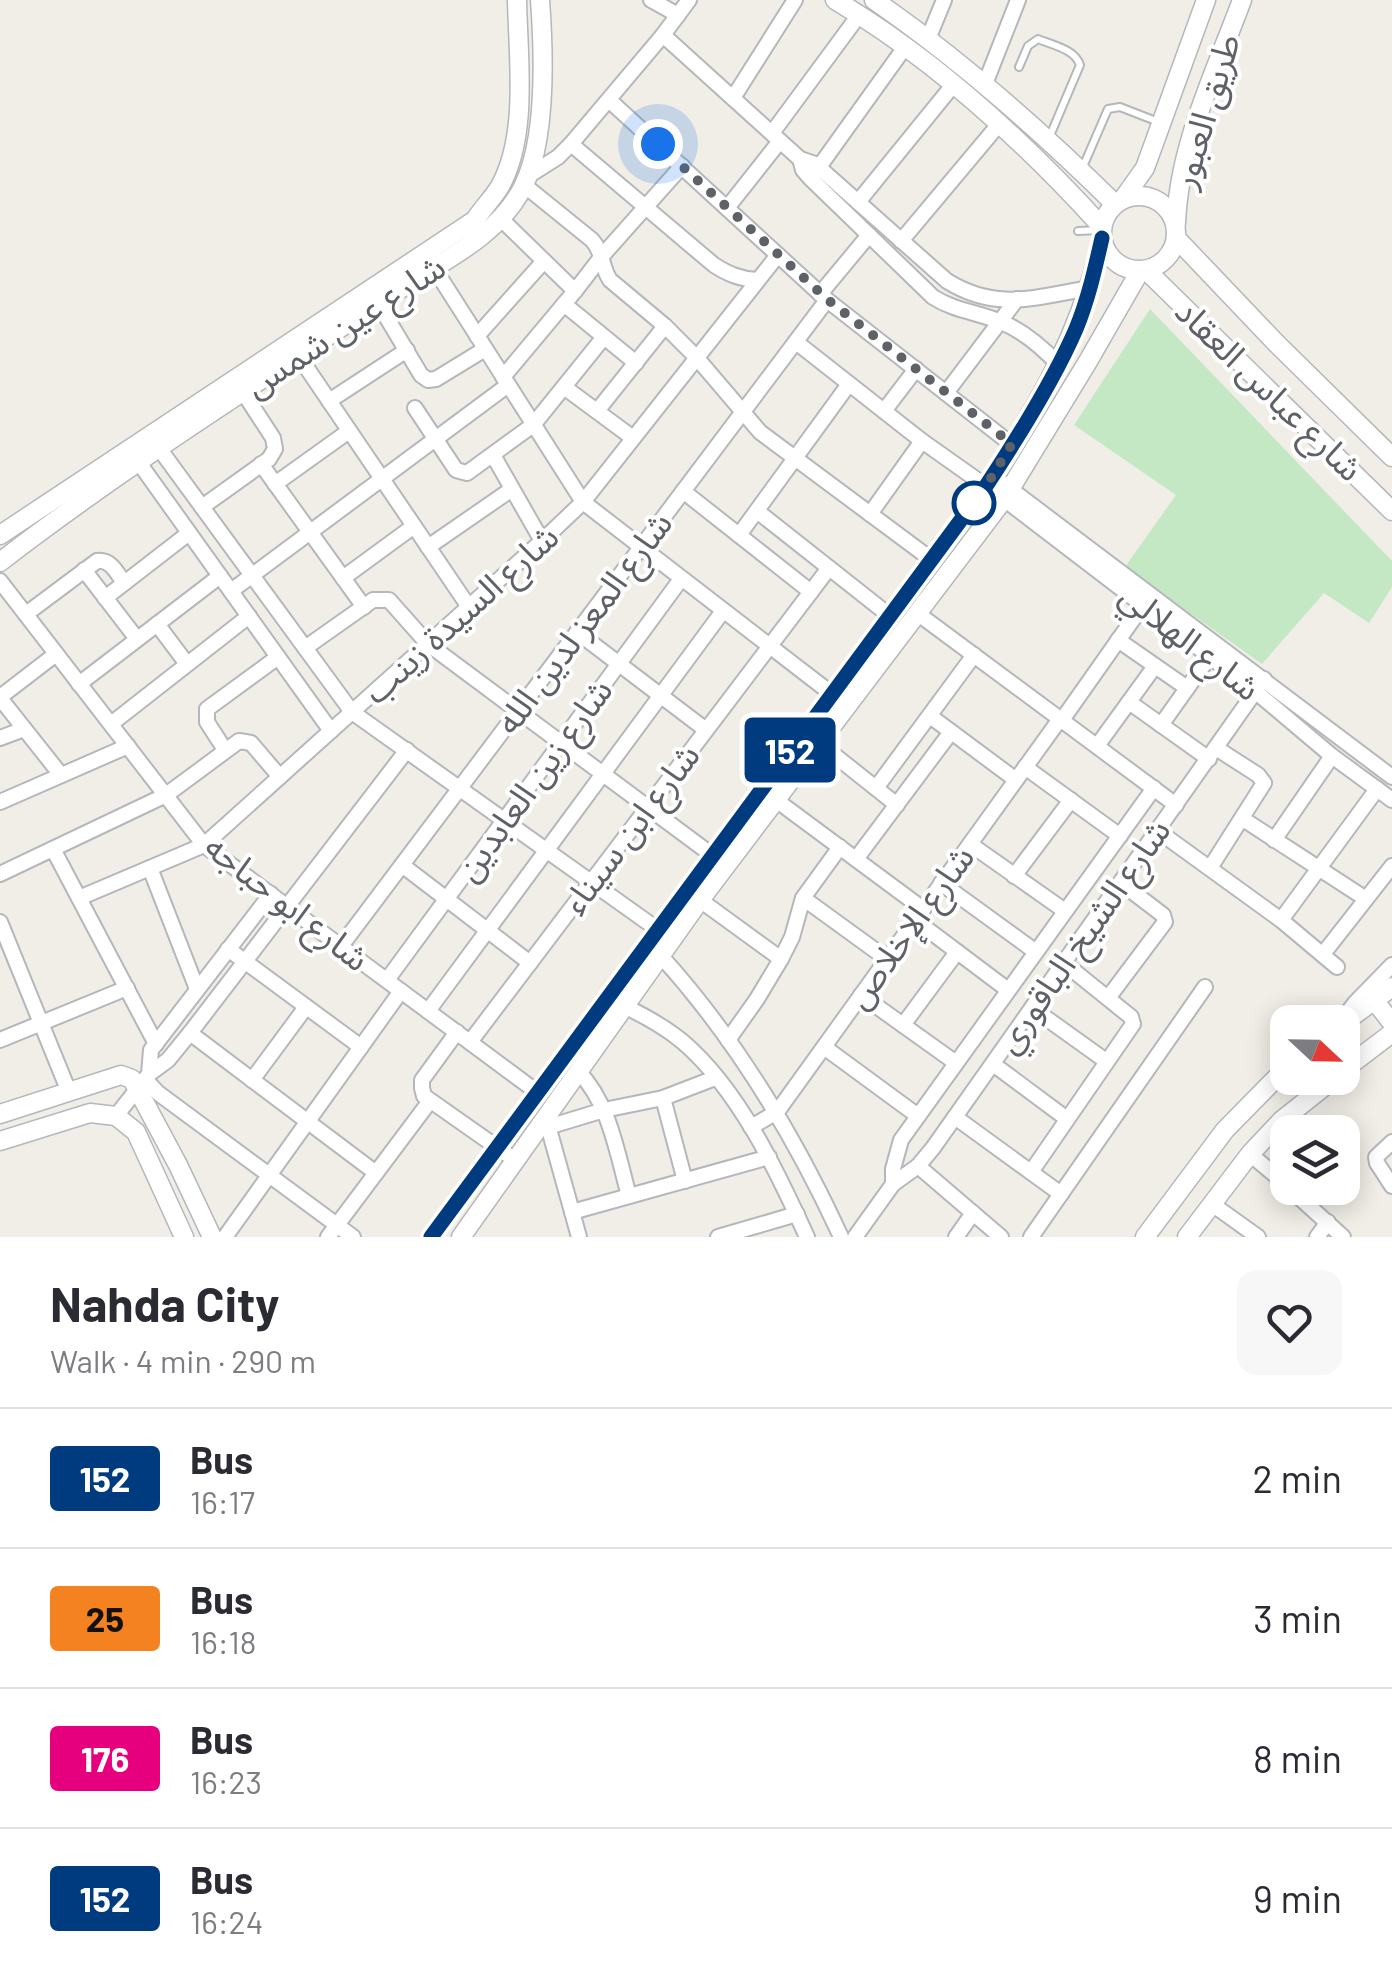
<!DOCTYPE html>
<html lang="en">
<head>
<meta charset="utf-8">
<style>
  :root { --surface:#fff; --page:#f7f7f7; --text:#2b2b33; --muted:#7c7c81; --line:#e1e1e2 }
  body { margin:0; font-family:Barlow,"Noto Sans Arabic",sans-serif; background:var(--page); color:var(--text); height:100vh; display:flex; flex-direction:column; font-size:38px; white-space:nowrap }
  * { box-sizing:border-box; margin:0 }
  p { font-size:32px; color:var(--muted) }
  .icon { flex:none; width:55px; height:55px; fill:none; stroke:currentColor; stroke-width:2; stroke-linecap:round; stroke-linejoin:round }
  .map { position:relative; height:1237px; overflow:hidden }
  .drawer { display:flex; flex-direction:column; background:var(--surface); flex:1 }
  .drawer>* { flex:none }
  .badge { padding:0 20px; border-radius:8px; font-size:35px; line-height:65px }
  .needle { width:65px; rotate:112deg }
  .controls { position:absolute; left:1270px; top:1005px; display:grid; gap:20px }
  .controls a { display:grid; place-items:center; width:90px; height:90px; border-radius:20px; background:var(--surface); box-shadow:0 5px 25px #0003; font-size:50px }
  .you { position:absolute; width:50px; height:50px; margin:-25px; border:8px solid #fff; border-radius:50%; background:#1a73e8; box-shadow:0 0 0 15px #1a73e833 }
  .map>.badge { position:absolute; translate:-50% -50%; box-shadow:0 0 0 5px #fff }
  .round { display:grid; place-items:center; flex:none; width:105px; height:105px; border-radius:20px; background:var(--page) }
  .summary { display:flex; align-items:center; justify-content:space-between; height:170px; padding:0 50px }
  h1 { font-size:48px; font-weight:700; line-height:75px }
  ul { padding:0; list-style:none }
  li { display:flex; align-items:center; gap:30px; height:140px; padding:0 50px; border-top:2px solid var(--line) }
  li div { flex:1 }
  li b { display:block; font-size:38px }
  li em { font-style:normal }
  li .badge { min-width:110px; font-weight:700; text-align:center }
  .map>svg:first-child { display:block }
  .green { fill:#c3e8c3 }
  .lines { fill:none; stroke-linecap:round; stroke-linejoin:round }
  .service-casing { stroke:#b4b7bb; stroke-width:10 }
  .minor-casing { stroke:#b4b7bb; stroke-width:18 }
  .tertiary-casing { stroke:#b4b7bb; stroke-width:21 }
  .service { stroke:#fff; stroke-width:6 }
  .minor { stroke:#fff; stroke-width:14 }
  .tertiary { stroke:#fff; stroke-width:18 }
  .line-casing { stroke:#fff; stroke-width:22 }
  .line { stroke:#003b80; stroke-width:15 }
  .walk { stroke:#5e6267; stroke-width:10; stroke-dasharray:0 18 }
  .stop-dot { fill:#fff; stroke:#003b80; stroke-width:5 }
  .labels { text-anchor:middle; stroke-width:8; stroke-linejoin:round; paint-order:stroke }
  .street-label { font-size:35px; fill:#5e6267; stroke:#fff }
</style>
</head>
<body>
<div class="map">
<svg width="1392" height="1237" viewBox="0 0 1392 1237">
  <rect width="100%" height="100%" fill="#f0eee6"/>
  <!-- green -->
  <path class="green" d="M 1150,309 L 1392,561 L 1392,587 L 1369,623 L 1324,593 L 1262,664 L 1125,567 L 1176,495 L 1074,425 Z"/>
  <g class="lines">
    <!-- service casing -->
    <g class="service-casing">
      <g id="service">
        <path d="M 1019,67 L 1028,46 L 1038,39 C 1052,45 1075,49 1080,65 L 1049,138"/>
        <path d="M 1082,169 L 1108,109 L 1120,107 L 1161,123"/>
        <path d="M 1078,231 L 1100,230"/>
      </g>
    </g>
    <!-- minor casing -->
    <g class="minor-casing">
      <g id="minor">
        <path d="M 651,0 L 678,15"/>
        <path d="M 663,35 L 800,159 L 803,170 L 810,178 L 933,297 C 955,311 977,312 1001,322 C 1024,331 1042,347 1059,365"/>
        <path d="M 928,39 L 944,0"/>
        <path d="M 985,84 L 1018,0"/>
        <path d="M 733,98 L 795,0"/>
        <path d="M 609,100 L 827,300 L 1011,444"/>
        <path d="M 772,133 L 859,15"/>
        <path d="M 571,144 L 714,265 C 728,274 740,279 757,280"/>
        <path d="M 800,159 L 815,164 L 947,281 C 997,312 1035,297 1090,288"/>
        <path d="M 814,174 L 905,47"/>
        <path d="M 528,176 L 558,157 L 571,144 L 663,35 L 689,0"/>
        <path d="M 524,185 L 592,240 C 604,253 601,267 610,280 L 665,326 L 696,357 L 760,432 L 932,560"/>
        <path d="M 858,202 L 954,84"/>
        <path d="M 727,208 L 780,141"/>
        <path d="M 501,219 L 575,291"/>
        <path d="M 901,241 L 1000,123"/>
        <path d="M 434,268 L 583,502 L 832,694"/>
        <path d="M 820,294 L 869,235"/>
        <path d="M 378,303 L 421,375 L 428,380 L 436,379 L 485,349"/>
        <path d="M 564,304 L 636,363"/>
        <path d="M 477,336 L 544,261"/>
        <path d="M 796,342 L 922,441 L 1004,499 L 1255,691 L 1332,756 L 1392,800"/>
        <path d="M 298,355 L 469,607"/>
        <path d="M 503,377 L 575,291 L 602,256 L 682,166"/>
        <path d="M 564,387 L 633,438"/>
        <path d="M 946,393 L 1017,299"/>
        <path d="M 329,401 L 407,350"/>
        <path d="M 415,408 L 456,470 L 467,473 L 533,425 L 604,337"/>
        <path d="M 597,411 L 665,326"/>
        <path d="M 884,411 L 916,369"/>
        <path d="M 153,440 L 352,712 L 657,929"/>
        <path d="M 132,453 L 331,731"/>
        <path d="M 493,455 L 542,541"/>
        <path d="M 261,464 L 364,607"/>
        <path d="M 993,476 L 1392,777"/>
        <path d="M 275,484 L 349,431"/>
        <path d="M 683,491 L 811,592"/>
        <path d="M 202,507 L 269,459 L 275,449 L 273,438 L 243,392"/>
        <path d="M 757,511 L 890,616"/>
        <path d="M 870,514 L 922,441"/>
        <path d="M 739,535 L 849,384"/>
        <path d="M 428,547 L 512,489"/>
        <path d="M 84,570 L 137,639"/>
        <path d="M 343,578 L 414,526"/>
        <path d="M 0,581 L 204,845 L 537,1092"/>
        <path d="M 231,591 L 508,385"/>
        <path d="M 105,598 L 189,533"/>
        <path d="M 917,613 L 1176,805"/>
        <path d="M 26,614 L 97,561 C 111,559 117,573 124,583"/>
        <path d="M 157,624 L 187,664"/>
        <path d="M 577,632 L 706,730"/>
        <path d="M 1118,640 L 1187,688"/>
        <path d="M 305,648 L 373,600 L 389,600 L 428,644 L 712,855"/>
        <path d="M 79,684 L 220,576"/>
        <path d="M 0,697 L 56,654"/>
        <path d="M 0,698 L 61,775"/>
        <path d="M 1129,702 L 1209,759"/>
        <path d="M 930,716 L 1016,780"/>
        <path d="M 1062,720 L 1143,605"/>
        <path d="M 111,724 L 249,616"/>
        <path d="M 1161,725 L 1210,656"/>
        <path d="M 0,738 L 24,729"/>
        <path d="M 819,743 L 897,805"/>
        <path d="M 1097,746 L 1155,666"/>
        <path d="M 225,750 L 207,722 L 207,709 L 278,657"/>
        <path d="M 1025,767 L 1120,836"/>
        <path d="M 876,788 L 974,655"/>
        <path d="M 776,800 L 923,909"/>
        <path d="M 0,802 L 128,746"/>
        <path d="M 1243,819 L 1366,899"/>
        <path d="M 1158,831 L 1281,920 L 1337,967"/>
        <path d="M 1274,840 L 1332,756"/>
        <path d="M 970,844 L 1065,911"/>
        <path d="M 53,849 L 156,1044"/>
        <path d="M 856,859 L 951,732"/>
        <path d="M 402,865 L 530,963"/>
        <path d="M 150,868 L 197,989"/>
        <path d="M 1210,868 L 1264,783 L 1258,775 L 1216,748"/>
        <path d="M 0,874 L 166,795 L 239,741 L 251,743 L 280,777"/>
        <path d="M 1014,876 L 1071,800"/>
        <path d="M 941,883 L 1036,952"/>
        <path d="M 79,898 L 204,845 L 542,541 L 583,502 L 778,255"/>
        <path d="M 803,898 L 887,959"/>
        <path d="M 700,900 L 781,959"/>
        <path d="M 915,920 L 1008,990"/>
        <path d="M 1281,920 L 1377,789"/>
        <path d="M 0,922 L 69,1092"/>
        <path d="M 341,946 L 827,300"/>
        <path d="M 228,949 L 361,1047"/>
        <path d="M 1323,954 L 1392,866"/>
        <path d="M 661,956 C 736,1039 794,1135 841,1237"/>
        <path d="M 387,980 L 681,579"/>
        <path d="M 861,995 L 956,1063"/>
        <path d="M 1108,998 L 1165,922 L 1163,915 L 1121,883"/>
        <path d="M 624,1006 C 645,1016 665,1027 683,1042 C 739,1090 777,1171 807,1237"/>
        <path d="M 1032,1008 L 1106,1061"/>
        <path d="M 428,1011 L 723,611"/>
        <path d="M 1342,1020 L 1355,1003 L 1392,965"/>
        <path d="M 903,1025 L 957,952"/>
        <path d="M 457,1032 L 422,1080 L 422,1088 L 424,1096 L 515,1160"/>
        <path d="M 190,1033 L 376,1173"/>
        <path d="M 0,1040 L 127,988"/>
        <path d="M 728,1040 L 757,999 L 781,959 L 792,937 L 803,898 L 840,847"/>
        <path d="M 470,1042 L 829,568"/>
        <path d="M 824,1047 L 918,1116"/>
        <path d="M 993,1064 L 1067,1119"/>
        <path d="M 578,1071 C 610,1104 617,1153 629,1196"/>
        <path d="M 149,1074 L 151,1050 L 271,894"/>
        <path d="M 145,1079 L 158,1093 L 353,1237"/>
        <path d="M 252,1080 L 306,1007"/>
        <path d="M 663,1098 L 685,1181"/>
        <path d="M 116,1116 L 149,1074 L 168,1060 L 190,1033 L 407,750"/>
        <path d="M 955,1117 L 1061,1194"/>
        <path d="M 547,1122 L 579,1237"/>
        <path d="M 548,1127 L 604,1110 L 663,1098 L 715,1078"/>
        <path d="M 751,1127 L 777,1112 L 1060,719"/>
        <path d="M 1392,1142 L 1376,1157 L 1377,1163 L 1392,1186"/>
        <path d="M 1250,1154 L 1288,1186"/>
        <path d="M 918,1166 L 1001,1237"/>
        <path d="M 1031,1172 L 1133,1024 L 1131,1017 L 1064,963"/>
        <path d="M 893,1184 L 893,1169 L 901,1140 L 1154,788"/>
        <path d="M 1289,1188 L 1343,1237"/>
        <path d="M 1212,1204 L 1258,1237"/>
        <path d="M 572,1212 L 769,1157"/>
        <path d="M 225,1237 L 401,991"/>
        <path d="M 328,1237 L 430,1101"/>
        <path d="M 718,1237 L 797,1214"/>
        <path d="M 855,1237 L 893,1184 L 918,1166 L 933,1148 L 1264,679"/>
        <path d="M 956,1237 L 973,1213"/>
        <path d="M 1031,1237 L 1205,987"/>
        <path d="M 1317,1237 L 1328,1222"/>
      </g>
    </g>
    <!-- tertiary casing -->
    <g class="tertiary-casing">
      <g id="tertiary">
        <path d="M 835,0 C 936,60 1023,140 1102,227"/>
        <path d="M 874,0 C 961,60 1040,130 1115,204"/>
        <circle cx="1139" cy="233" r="37"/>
        <path d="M 1123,199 L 1145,168 L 1206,0"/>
        <path d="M 1176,223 C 1179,145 1215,73 1242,0"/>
        <path d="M 1176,238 L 1277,344 L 1392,457"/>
        <path d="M 1146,270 L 1392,511"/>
        <path d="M 0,535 L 475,220 C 482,209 492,199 499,188 C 529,137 518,57 517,0"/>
        <path d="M 0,562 C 96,488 198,421 300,354 C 336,331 372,307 408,284 C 449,258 500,233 523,187 C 547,139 544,54 540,0"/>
        <path d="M 1374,1000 L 1392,1023"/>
        <path d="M 1342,1024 L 1392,987"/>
        <path d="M 1342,1071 L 1392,1033"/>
        <path d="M 0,1114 L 121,1075 L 132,1079 L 178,1165 L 212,1237"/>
        <path d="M 0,1141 L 90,1113 L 116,1116 L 136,1132 L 184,1237"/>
        <path d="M 431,1237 L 986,486 C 1038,406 1082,332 1102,238"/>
        <path d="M 461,1237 L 700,900 L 1004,499 L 1087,363 L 1140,271"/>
        <path d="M 1145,1237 L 1225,1130 L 1288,1066"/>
        <path d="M 1187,1237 L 1250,1154 L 1282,1120 L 1335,1078"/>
      </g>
    </g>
    <!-- service -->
    <use href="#service" class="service"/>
    <!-- minor -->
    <use href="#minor" class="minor"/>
    <!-- tertiary -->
    <use href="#tertiary" class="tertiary"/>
  </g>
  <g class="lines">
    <!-- line casing -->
    <g class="line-casing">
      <path id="line" d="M 431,1237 L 986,486 C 1017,439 1054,380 1076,329 C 1088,300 1095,269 1102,238"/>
    </g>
    <!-- line -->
    <use href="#line" class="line"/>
    <!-- walk -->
    <path class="walk" d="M 658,144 L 828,300 L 1012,444 L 986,486 L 967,513 L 974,503"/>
  </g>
  <!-- markers -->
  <circle class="stop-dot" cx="974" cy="503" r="20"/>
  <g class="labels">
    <!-- street labels -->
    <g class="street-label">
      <text transform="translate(1206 111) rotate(-73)" y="12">طريق العبور</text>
      <text transform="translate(345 326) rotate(-33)" y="12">شارع عين شمس</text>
      <text transform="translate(1269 390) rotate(44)" y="12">شارع عباس العقاد</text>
      <text transform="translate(461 614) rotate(-42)" y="12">شارع السيدة زينب</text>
      <text transform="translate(584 623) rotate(-53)" y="12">شارع المعز لدين الله</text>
      <text transform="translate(1190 642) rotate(38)" y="12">شارع الهلالي</text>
      <text transform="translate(534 780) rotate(-54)" y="12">شارع زين العابدين</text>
      <text transform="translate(631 829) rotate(-53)" y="12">شارع ابن سيناء</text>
      <text transform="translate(287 903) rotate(38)" y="12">شارع ابو حباجه</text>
      <text transform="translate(910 927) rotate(-54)" y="12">شارع الإخلاص</text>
      <text transform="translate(1083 936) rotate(-55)" y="12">شارع الشيخ الباقوري</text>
    </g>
  </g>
</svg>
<div class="controls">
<a><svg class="needle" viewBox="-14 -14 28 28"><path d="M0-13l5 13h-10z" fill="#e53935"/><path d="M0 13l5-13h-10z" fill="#7c7c81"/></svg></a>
<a><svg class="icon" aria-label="layers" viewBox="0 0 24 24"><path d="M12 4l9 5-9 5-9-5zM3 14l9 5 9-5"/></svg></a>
</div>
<div class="you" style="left:658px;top:144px"></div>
<b class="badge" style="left:790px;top:750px;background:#003b80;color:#fff">152</b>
</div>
<section class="drawer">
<div class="summary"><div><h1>Nahda City</h1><p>Walk · 4 min · 290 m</p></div><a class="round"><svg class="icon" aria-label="heart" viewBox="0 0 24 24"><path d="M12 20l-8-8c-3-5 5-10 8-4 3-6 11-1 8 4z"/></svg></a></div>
<ul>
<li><span class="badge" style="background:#003b80;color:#fff">152</span><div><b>Bus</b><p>16:17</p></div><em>2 min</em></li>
<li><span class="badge" style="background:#f58220;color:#111">25</span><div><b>Bus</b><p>16:18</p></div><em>3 min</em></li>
<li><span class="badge" style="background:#e6007e;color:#fff">176</span><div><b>Bus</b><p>16:23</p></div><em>8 min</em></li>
<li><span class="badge" style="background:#003b80;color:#fff">152</span><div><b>Bus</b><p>16:24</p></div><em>9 min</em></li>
</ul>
</section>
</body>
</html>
